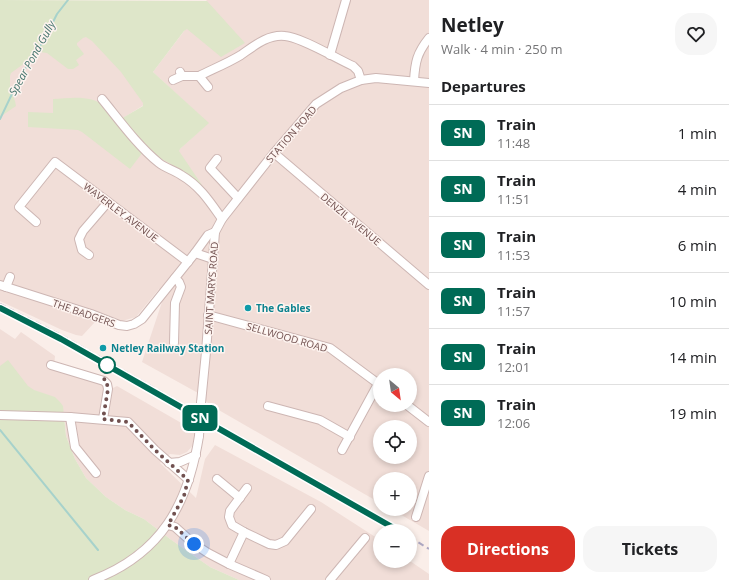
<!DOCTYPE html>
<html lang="en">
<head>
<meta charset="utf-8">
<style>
  :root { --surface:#fff; --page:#f6f6f6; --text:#202124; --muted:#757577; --line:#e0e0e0; --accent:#d93025 }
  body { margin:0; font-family:"Open Sans",sans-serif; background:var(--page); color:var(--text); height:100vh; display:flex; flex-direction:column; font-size:15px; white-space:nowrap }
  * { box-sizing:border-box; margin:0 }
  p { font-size:13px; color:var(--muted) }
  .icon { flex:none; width:22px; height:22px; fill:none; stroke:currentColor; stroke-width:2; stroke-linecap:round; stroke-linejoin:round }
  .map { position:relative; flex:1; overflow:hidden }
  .side { display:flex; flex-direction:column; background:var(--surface); width:300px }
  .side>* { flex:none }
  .badge { padding:0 8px; border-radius:6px; font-size:14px; line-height:26px }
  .needle { width:26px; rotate:151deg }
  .buttons { position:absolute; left:373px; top:368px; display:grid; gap:8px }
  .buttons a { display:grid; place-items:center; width:44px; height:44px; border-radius:50%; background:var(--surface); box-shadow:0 2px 6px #0003; font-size:20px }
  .you { position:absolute; width:20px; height:20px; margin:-10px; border:3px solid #fff; border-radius:50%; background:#1a73e8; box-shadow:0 0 0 6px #1a73e833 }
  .map>.badge { position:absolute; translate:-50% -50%; box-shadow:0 0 0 2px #fff }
  h2 { padding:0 12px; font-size:15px; line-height:36px }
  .round { display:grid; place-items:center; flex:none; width:42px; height:42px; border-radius:16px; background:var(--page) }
  .summary { display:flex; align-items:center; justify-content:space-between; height:68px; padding:0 12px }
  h1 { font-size:19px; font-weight:700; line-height:30px }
  .cta { display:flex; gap:8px; margin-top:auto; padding:8px 12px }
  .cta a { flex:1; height:46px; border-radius:16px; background:var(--accent); color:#fff; font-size:16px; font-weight:700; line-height:46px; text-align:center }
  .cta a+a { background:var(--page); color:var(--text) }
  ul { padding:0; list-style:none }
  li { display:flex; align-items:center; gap:12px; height:56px; padding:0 12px; border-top:1px solid var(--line) }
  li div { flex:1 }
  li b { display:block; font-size:15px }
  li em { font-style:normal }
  li .badge { min-width:44px; font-weight:700; text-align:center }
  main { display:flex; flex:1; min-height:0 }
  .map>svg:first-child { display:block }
  .residential { fill:#f1ded8; fill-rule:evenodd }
  .green { fill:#dee6c9 }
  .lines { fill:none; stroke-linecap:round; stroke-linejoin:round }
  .stream { stroke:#a7d2cb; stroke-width:2 }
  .minor-casing { stroke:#cdb6b3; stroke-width:10 }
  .minor { stroke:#fff; stroke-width:8 }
  .rail { stroke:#aea8c3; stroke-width:2; stroke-dasharray:6 4; stroke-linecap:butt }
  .minor-bridge-casing { stroke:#cdb6b3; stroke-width:10; stroke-linecap:butt }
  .minor-bridge { stroke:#fff; stroke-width:8 }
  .line-casing { stroke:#fff; stroke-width:9 }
  .line { stroke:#006b56; stroke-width:6 }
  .walk { stroke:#715150; stroke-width:4; stroke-dasharray:0 7.2 }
  .culture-dot { fill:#0f9aa8; stroke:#fdf3ef; stroke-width:1.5 }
  .stop-dot { fill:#fff; stroke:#006b56; stroke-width:2 }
  .labels { text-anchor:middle; stroke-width:3; stroke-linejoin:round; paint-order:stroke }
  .street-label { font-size:10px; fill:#715150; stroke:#fdf3ef }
  .culture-label { font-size:10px; font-weight:bold; fill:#0d838f; stroke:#fdf3ef; text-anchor:start }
  .water-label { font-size:11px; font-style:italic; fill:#45756d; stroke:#fdf3ef }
</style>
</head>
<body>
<main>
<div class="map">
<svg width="429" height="580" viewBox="0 0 429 580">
  <rect width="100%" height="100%" fill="#faeee9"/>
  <!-- residential -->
  <g class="residential">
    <path d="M 206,0 L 429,0 L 429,531 L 391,509 L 410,509 L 410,479 L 380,479 L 380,503 L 210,405 L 198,393 L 142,362 L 165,293 L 159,289 L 136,317 L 122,321 L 96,314 L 95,322 L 82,336 L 76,335 L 62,330 L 0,301 L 0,85 L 3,76 L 90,9 L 150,101 L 120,120 L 180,149 L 208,123 L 153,72 L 207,1 ZM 380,375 L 410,375 L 410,405 L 380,405 ZM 380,427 L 410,427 L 410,457 L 380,457 Z"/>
    <path d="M 0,329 L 15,339 L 21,332 L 55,356 L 54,368 L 101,382 L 113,388 L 117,386 L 197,432 L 195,443 L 187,452 L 180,455 L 170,454 L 160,463 L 196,498 L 205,459 L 215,445 L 321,502 L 380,540 L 380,561 L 410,561 L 429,574 L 429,580 L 239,580 L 210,567 L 170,539 L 144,519 L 125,510 L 106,497 L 86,478 L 75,459 L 66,436 L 64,414 L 0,403 Z"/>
  </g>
  <!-- green -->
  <g class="green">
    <path d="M 0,0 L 207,1 L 245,43 L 221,57 L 187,29 L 184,31 L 153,72 L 209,123 L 180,149 L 179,151 L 206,191 C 191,188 181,171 169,163 C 161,158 151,156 143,152 L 130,169 L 82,132 L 78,130 L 28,127 L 28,112 L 53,113 L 53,99 C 70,98 91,94 106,107 C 110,111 115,116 119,120 L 143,106 L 143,103 L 121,72 L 92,41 L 86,37 L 83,38 L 77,43 L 77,45 L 84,54 L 76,60 L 79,65 L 73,69 L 68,69 L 47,53 L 40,52 L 11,73 L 10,76 L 10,88 L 15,101 L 16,106 L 0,117 Z"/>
    <path d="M 8,360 L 28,386 L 34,390 L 55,397 L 60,402 L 63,406 L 66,436 L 75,459 L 86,478 L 106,497 L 125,510 L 144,519 L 170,539 L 210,567 L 239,580 L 0,580 L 0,366 Z"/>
  </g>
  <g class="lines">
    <!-- stream -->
    <g class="stream">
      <path d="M 0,119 L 21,75 L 44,40 L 57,14 L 68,0"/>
      <path d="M 0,430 L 98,550"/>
    </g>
    <!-- minor casing -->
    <g class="minor-casing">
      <g id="minor">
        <path d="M 330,55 L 346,0"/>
        <path d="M 180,72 L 182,76 L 199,76"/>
        <path d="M 173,80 L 182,76"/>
        <path d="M 414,81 C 415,62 417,53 429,38"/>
        <path d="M 208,87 L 199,76 C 213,69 228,63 241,55 C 254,46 268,34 285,36 C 301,37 337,59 353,66 L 358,71 L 361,80"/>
        <path d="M 102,99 C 120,121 137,145 159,163 C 165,168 174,170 181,175 C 200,186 210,202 222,219"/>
        <path d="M 274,153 L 429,285"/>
        <path d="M 217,159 L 210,168 L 238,198"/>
        <path d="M 36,222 L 19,207 L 55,162 L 188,262"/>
        <path d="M 195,253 L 213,259"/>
        <path d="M 89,255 L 82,250 L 79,239 L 83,231 L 108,202"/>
        <path d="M 0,285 L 91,314 L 119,325 L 127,326 L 134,324 L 142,319 L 195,253 L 208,235 L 215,232"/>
        <path d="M 6,287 L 10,277"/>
        <path d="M 208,315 L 330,348 L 380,385"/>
        <path d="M 174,343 L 175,303 L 181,287 L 179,282 L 175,278"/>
        <path d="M 51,365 L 104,381 L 107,384 L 108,389 L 103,419"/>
        <path d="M 201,403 L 206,352 L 214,245 L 215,232 L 222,219 L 274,153 L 316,104 L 341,88 L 361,80 L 376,78 L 429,83"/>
        <path d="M 407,405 L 429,422"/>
        <path d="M 268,406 L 320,420 L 350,437"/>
        <path d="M 0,415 L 70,417 L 128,422 L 155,450 L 189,480"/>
        <path d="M 70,417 L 75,447 L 96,473"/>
        <path d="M 342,450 L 378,384"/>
        <path d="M 169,463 L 180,462 L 196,455"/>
        <path d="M 217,479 L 240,498"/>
        <path d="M 247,488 L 230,511 L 229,517 L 232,525 L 244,532 L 269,544 L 276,545 L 285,541 L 311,509"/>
        <path d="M 416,517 L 429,476"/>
        <path d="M 168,525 L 175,527 L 194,544 L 208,553 L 229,564 L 266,580"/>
        <path d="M 229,564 L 244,532"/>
        <path d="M 93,580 C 161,554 188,505 199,436"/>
        <path d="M 330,580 L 365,538"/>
      </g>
    </g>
    <!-- minor -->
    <use href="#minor" class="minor"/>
    <!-- rail -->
    <g class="rail">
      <path d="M 0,304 L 63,336 L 405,531"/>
      <path d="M 410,537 L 429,549"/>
    </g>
    <!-- minor-bridge casing -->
    <g class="minor-bridge-casing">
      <path id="minor-bridge" d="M 199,436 L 201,403"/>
    </g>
    <!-- minor-bridge -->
    <use href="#minor-bridge" class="minor-bridge"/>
  </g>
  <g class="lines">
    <!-- line casing -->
    <g class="line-casing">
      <path id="line" d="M 0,308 L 61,339 L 399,531"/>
    </g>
    <!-- line -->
    <use href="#line" class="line"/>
    <!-- walk -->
    <path class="walk" d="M 107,365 L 104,381 L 107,384 L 108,389 L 103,419 L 128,422 L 155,450 L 188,480 L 184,496 L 168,525 L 175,527 L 194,544"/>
  </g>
  <!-- markers -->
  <g class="culture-dot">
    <circle cx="248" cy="308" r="4"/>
    <circle cx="103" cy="348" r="4"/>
  </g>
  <circle class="stop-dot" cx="107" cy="365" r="8"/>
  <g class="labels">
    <!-- street labels -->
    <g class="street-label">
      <text transform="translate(291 134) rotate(-49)" y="4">STATION ROAD</text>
      <text transform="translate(121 212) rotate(37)" y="4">WAVERLEY AVENUE</text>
      <text transform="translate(351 219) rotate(40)" y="4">DENZIL AVENUE</text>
      <text transform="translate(211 288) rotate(-86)" y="4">SAINT MARYS ROAD</text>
      <text transform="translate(84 313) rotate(19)" y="4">THE BADGERS</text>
      <text transform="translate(287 337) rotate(16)" y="4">SELLWOOD ROAD</text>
    </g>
    <!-- culture labels -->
    <g class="culture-label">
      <text x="256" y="312">The Gables</text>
      <text x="111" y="352">Netley Railway Station</text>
    </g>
    <!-- water labels -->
    <g class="water-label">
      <text transform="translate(32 58) rotate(-61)" y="4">Spear Pond Gully</text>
    </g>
  </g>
</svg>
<div class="buttons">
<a><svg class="needle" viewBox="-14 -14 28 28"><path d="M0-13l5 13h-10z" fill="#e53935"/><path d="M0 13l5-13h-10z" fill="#757577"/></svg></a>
<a><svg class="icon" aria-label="locate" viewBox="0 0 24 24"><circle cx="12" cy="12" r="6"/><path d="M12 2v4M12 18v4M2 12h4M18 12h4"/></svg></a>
<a>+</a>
<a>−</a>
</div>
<div class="you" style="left:194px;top:544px"></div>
<b class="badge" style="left:200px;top:418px;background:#006b56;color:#fff">SN</b>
</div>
<section class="side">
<div class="summary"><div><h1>Netley</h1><p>Walk · 4 min · 250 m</p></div><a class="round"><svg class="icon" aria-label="heart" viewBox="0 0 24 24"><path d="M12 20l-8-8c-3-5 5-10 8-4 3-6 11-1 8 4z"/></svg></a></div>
<h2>Departures</h2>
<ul>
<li><span class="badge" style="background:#006b56;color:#fff">SN</span><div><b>Train</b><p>11:48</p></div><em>1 min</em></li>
<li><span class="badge" style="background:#006b56;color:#fff">SN</span><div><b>Train</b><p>11:51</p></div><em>4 min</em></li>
<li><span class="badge" style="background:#006b56;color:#fff">SN</span><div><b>Train</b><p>11:53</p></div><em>6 min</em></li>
<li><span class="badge" style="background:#006b56;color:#fff">SN</span><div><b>Train</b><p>11:57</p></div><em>10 min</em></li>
<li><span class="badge" style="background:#006b56;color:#fff">SN</span><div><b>Train</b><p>12:01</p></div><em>14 min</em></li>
<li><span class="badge" style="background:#006b56;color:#fff">SN</span><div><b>Train</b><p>12:06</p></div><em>19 min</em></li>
</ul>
<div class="cta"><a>Directions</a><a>Tickets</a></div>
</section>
</main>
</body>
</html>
